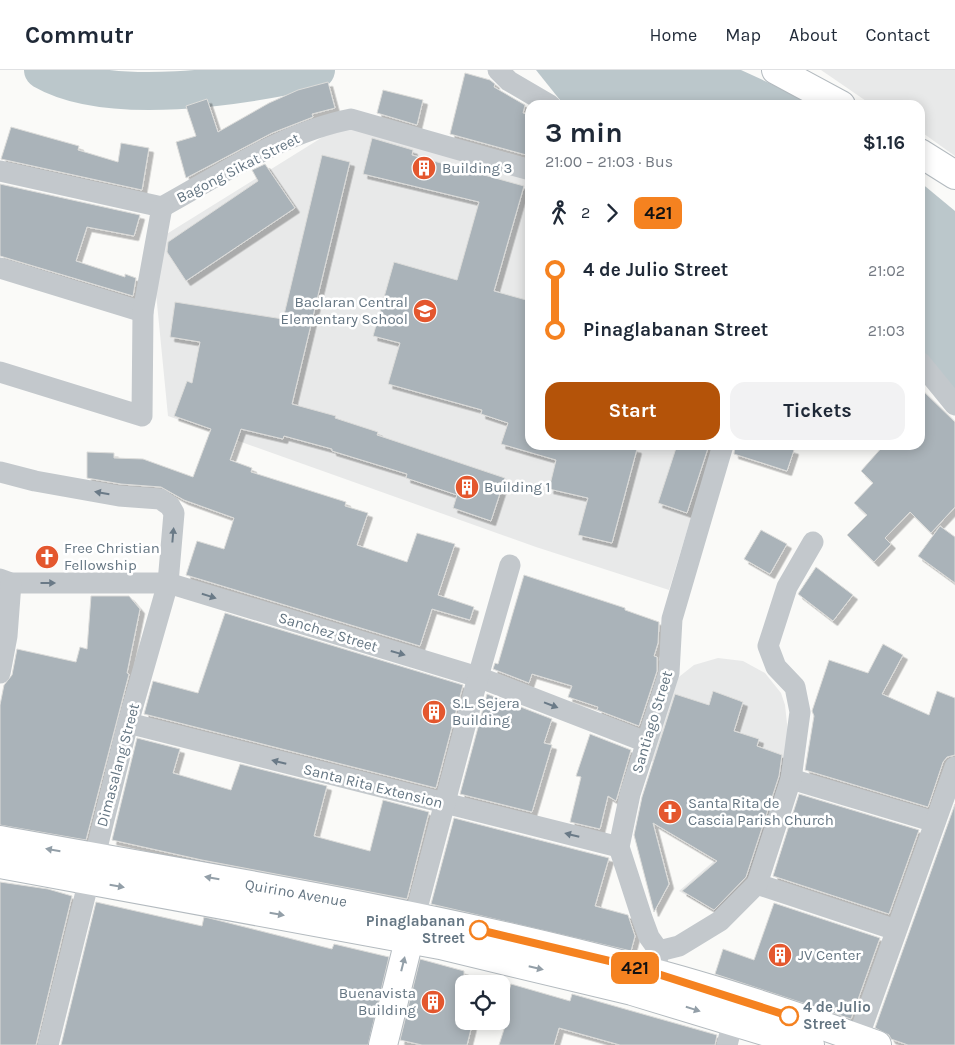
<!DOCTYPE html>
<html lang="en">
<head>
<meta charset="utf-8">
<style>
  :root { --surface:#fff; --page:#f2f2f3; --text:#1f2937; --muted:#747a83; --line:#e0e1e3; --accent:#b45309 }
  body { margin:0; font-family:Karla,sans-serif; background:var(--page); color:var(--text); height:100vh; display:flex; flex-direction:column; font-size:19px; white-space:nowrap }
  * { box-sizing:border-box; margin:0 }
  p { font-size:16px; color:var(--muted) }
  .icon { flex:none; width:28px; height:28px; fill:none; stroke:currentColor; stroke-width:2; stroke-linecap:round; stroke-linejoin:round }
  .map { position:relative; flex:1; overflow:hidden }
  .details { position:absolute; left:525px; top:30px; width:400px; height:350px; display:flex; flex-direction:column; background:var(--surface); border-radius:15px; box-shadow:0 2px 12px #0003 }
  .details>* { flex:none }
  .badge { padding:0 10px; border-radius:8px; font-size:18px; line-height:32px }
  .controls { position:absolute; left:455px; top:905px; display:grid; gap:10px }
  .controls a { display:grid; place-items:center; width:55px; height:55px; border-radius:10px; background:var(--surface); box-shadow:0 2px 12px #0003; font-size:25px }
  .map>.badge { position:absolute; translate:-50% -50%; box-shadow:0 0 0 2px #fff }
  .legs { display:flex; align-items:center; gap:8px; height:55px; padding:0 20px; font-size:16px }
  .legs p { margin-inline-start:auto }
  .overview { display:flex; align-items:center; justify-content:space-between; height:85px; padding:0 20px }
  h1 { font-size:28px; font-weight:700; line-height:38px }
  .action { display:flex; gap:10px; margin-top:auto; padding:10px 20px }
  .action a { flex:1; height:58px; border-radius:15px; background:var(--accent); color:#fff; font-size:20px; font-weight:700; line-height:58px; text-align:center }
  .action a+a { background:var(--page); color:var(--text) }
  ul { padding:0 20px; list-style:none }
  li { display:flex; align-items:center; gap:18px; height:60px; font-size:19px }
  li i { display:grid; place-items:center; width:8px; height:100%; margin:0 6px; background:currentColor }
  li i::after { content:''; width:12px; height:12px; margin:-6px; border:4px solid; border-radius:50%; background:var(--surface) }
  li p { margin-inline-start:auto }
  li:first-child i { background:linear-gradient(#0000 50%,currentColor 0) }
  li:last-child i { background:linear-gradient(currentColor 50%,#0000 0) }
  header { display:flex; align-items:center; gap:30px; box-sizing:border-box; height:70px; padding:0 25px; background:var(--surface); border-bottom:1px solid var(--line) }
  header strong { font-size:24px }
  nav { display:flex; gap:28px; margin-inline-start:auto; font-size:18px }
  .map>svg:first-child { display:block }
  .built { fill:#e8e9e9 }
  .water { fill:#bbc7cb }
  .lines { fill:none; stroke-linecap:round; stroke-linejoin:round }
  .river { stroke:#bbc7cb; stroke-width:38 }
  .building { fill:#aab3b9; stroke:#dcdcda; filter:url(#shadow) }
  .secondary-casing { stroke:#b3babf; stroke-width:30 }
  .street { stroke:#c3c8cc; stroke-width:21 }
  .secondary { stroke:#fff; stroke-width:28 }
  .oneway { fill:#6a7a87 }
  .oneway2 { fill:#939fa8 }
  .line-1-casing { stroke:#fff; stroke-width:11 }
  .line-1 { stroke:#f58220; stroke-width:8 }
  .stop-1-dot { fill:#fff; stroke:#f58220; stroke-width:2.5 }
  .labels { text-anchor:middle; stroke-width:5; stroke-linejoin:round; paint-order:stroke }
  .street-label { font-size:15px; fill:#657683; stroke:#fff }
  .poi-label { font-size:15px; fill:#657683; stroke:#fff; text-anchor:start }
  .stop-label { font-size:15px; font-weight:bold; fill:#657683; stroke:#fff; text-anchor:end }
</style>
</head>
<body>
<header>
<strong>Commutr</strong>
<nav><a>Home</a><a>Map</a><a>About</a><a>Contact</a></nav>
</header>
<div class="map">
<svg width="955" height="975" viewBox="0 0 955 975">
  <defs>
    <filter id="shadow"><feDropShadow dx="4.5" dy="4.5" stdDeviation="0" flood-color="#0004"/></filter>
  </defs>
  <rect width="100%" height="100%" fill="#fafaf8"/>
  <!-- built -->
  <g class="built">
    <path d="M 821,0 L 955,0 L 955,86 L 920,61 L 920,35 L 872,35 Z"/>
    <path d="M 342,55 L 530,108 L 530,375 L 713,375 L 669,520 L 536,477 L 168,346 L 155,213 L 157,170 Z"/>
    <path d="M 718,588 L 743,591 L 765,603 L 781,623 L 785,635 L 788,663 L 787,688 L 750,805 L 715,842 L 679,821 L 714,791 L 739,709 L 645,690 L 675,610 L 694,595 Z"/>
  </g>
  <!-- water -->
  <g class="water">
    <path d="M 536,0 L 741,0 L 817,35 L 564,35 Z"/>
    <path d="M 920,112 L 955,141 L 955,325 L 920,283 Z"/>
  </g>
  <g class="lines">
    <!-- river -->
    <path class="river" d="M 43,0 C 109,38 243,16 316,0"/>
  </g>
  <!-- building -->
  <g class="building">
    <path d="M 465,3 L 490,10 L 495,14 L 494,17 L 525,35 L 523,43 L 530,45 L 530,86 L 450,64 Z"/>
    <path d="M 328,12 L 335,38 L 312,44 L 313,47 L 272,63 L 186,108 L 176,72 L 196,66 L 186,36 L 207,29 L 218,62 L 269,33 L 298,20 Z"/>
    <path d="M 383,20 L 423,30 L 417,55 L 377,43 Z"/>
    <path d="M 11,57 L 79,76 L 78,80 L 118,92 L 121,73 L 149,78 L 142,120 L 1,89 Z"/>
    <path d="M 372,68 L 413,80 L 412,85 L 524,116 L 494,221 L 530,231 L 530,375 L 621,375 L 637,379 L 612,473 L 578,465 L 588,428 L 549,419 L 556,390 L 501,374 L 508,353 L 481,344 L 482,340 L 388,314 L 400,273 L 373,266 L 394,192 L 457,210 L 479,132 L 363,104 Z"/>
    <path d="M 322,85 L 350,92 L 292,334 L 336,346 L 335,348 L 378,362 L 377,365 L 505,408 L 491,451 L 453,438 L 457,425 L 406,408 L 407,404 L 332,381 L 332,379 L 284,366 L 283,369 L 241,359 L 230,390 L 252,398 L 251,402 L 346,432 L 345,436 L 368,443 L 357,475 L 407,492 L 417,463 L 455,474 L 438,525 L 474,537 L 470,550 L 432,539 L 420,576 L 186,505 L 197,471 L 224,479 L 234,448 L 184,430 L 161,417 L 121,414 L 87,408 L 87,382 L 114,383 L 114,388 L 143,389 L 193,407 L 211,359 L 174,346 L 187,311 L 192,313 L 200,272 L 170,267 L 175,232 L 283,249 Z"/>
    <path d="M 265,94 L 295,138 L 186,211 L 167,182 L 168,172 L 258,111 L 252,100 Z"/>
    <path d="M 0,114 L 140,145 L 134,166 L 87,157 L 76,191 L 125,207 L 125,204 L 136,208 L 133,226 L 0,186 Z"/>
    <path d="M 920,318 L 955,352 L 955,437 L 931,463 L 910,442 L 885,468 L 891,474 L 874,492 L 847,465 L 867,445 L 854,433 L 873,413 L 861,401 L 884,375 L 920,375 Z"/>
    <path d="M 677,375 L 709,375 L 687,443 L 658,433 Z"/>
    <path d="M 735,375 L 777,375 L 794,380 L 787,401 L 734,384 Z"/>
    <path d="M 940,456 L 955,467 L 955,513 L 918,486 Z"/>
    <path d="M 761,460 L 787,474 L 770,504 L 744,489 Z"/>
    <path d="M 816,497 L 853,525 L 833,551 L 798,524 Z"/>
    <path d="M 524,505 L 625,538 L 625,540 L 659,552 L 658,573 L 654,586 L 657,587 L 657,601 L 639,656 L 597,640 L 598,637 L 568,627 L 572,616 L 532,604 L 529,613 L 493,599 L 495,593 L 498,594 Z"/>
    <path d="M 91,526 L 129,526 L 140,539 L 127,603 L 129,604 L 86,770 L 0,755 L 0,635 L 4,615 L 12,605 L 17,579 L 76,592 L 80,577 L 87,579 Z"/>
    <path d="M 225,543 L 463,615 L 436,718 L 144,644 L 153,611 L 198,623 Z"/>
    <path d="M 883,574 L 903,585 L 882,624 L 929,645 L 937,621 L 955,628 L 955,685 L 947,687 L 943,692 L 928,737 L 805,700 L 814,646 L 812,641 L 829,590 L 868,603 Z"/>
    <path d="M 713,621 L 743,632 L 734,661 L 759,669 L 757,676 L 782,685 L 779,706 L 746,807 L 714,840 L 682,821 L 717,791 L 653,753 L 669,814 L 654,842 L 634,765 L 642,727 L 675,624 L 709,635 Z"/>
    <path d="M 487,624 L 552,649 L 544,673 L 552,675 L 532,742 L 460,724 Z"/>
    <path d="M 590,664 L 631,680 L 616,731 L 608,726 L 600,759 L 570,752 L 581,707 L 576,706 Z"/>
    <path d="M 137,668 L 180,679 L 173,703 L 231,720 L 240,694 L 327,716 L 314,766 L 370,781 L 383,730 L 429,742 L 407,829 L 202,790 L 112,770 Z"/>
    <path d="M 799,724 L 919,760 L 889,844 L 773,806 Z"/>
    <path d="M 955,734 L 955,975 L 908,975 L 891,969 L 889,965 L 875,958 Z"/>
    <path d="M 454,748 L 609,788 L 595,836 L 628,845 L 635,866 L 631,881 L 431,834 Z"/>
    <path d="M 0,812 L 48,819 L 72,826 L 36,975 L 0,975 Z"/>
    <path d="M 96,832 L 202,856 L 204,847 L 209,848 L 332,879 L 334,874 L 389,887 L 368,975 L 61,975 Z"/>
    <path d="M 774,833 L 880,868 L 851,949 L 715,904 L 723,879 L 754,890 Z"/>
    <path d="M 420,889 L 464,901 L 464,951 L 473,951 L 467,975 L 422,975 L 400,970 Z"/>
    <path d="M 511,914 L 570,931 L 572,924 L 717,965 L 715,975 L 620,975 L 559,958 L 554,975 L 499,975 L 506,953 L 500,951 Z"/>
  </g>
  <g class="lines">
    <!-- secondary casing -->
    <g class="secondary-casing">
      <g id="secondary">
        <path d="M 776,0 L 841,35"/>
        <path d="M 920,83 L 955,105"/>
        <path d="M 0,770 C 214,809 429,843 639,899 C 718,919 800,947 877,975"/>
        <path d="M 0,794 L 440,875 L 632,921 L 810,975"/>
        <path d="M 383,975 L 414,850"/>
      </g>
    </g>
    <!-- street -->
    <g class="street">
      <path d="M 498,0 L 509,11 L 550,35"/>
      <path d="M 0,101 L 162,137 C 222,104 284,62 351,49 L 530,100"/>
      <path d="M 0,198 L 143,242"/>
      <path d="M 920,292 L 955,335"/>
      <path d="M 0,302 L 142,346 L 143,242 L 162,137"/>
      <path d="M 0,402 L 35,411 L 119,426 L 160,429 L 170,436 L 174,443 L 168,513 L 128,653 L 48,975"/>
      <path d="M 0,509 L 11,513 L 168,513 L 478,607 L 646,672"/>
      <path d="M 0,603 L 7,566 L 11,513"/>
      <path d="M 128,653 L 619,777"/>
      <path d="M 791,709 L 935,752"/>
      <path d="M 757,814 L 896,860"/>
      <path d="M 415,846 L 478,607 L 510,495"/>
      <path d="M 659,881 L 679,876 L 720,851 L 757,814 L 791,709 L 800,642 L 795,617 L 776,597 L 768,576 L 787,517 L 813,472"/>
      <path d="M 652,917 L 659,881 L 649,867 L 642,848 L 619,777 L 630,724 L 669,603 L 672,549 L 723,375"/>
      <path d="M 858,968 L 955,697"/>
      <path d="M 727,975 L 733,951"/>
    </g>
    <!-- secondary -->
    <use href="#secondary" class="secondary"/>
  </g>
  <!-- one-way arrows -->
  <defs><path id="oneway-solid" d="M-6-.8H1V-3.2L6.5 0L1 3.2V.8H-6Z" transform="scale(1.25)"/></defs>
  <g class="oneway">
    <use href="#oneway-solid" transform="translate(102 423) rotate(-170)"/>
    <use href="#oneway-solid" transform="translate(173 465) rotate(-85)"/>
    <use href="#oneway-solid" transform="translate(48 513)"/>
    <use href="#oneway-solid" transform="translate(209 526) rotate(17)"/>
    <use href="#oneway-solid" transform="translate(398 583) rotate(16)"/>
    <use href="#oneway-solid" transform="translate(551 635) rotate(21)"/>
    <use href="#oneway-solid" transform="translate(279 692) rotate(-166)"/>
    <use href="#oneway-solid" transform="translate(572 765) rotate(-166)"/>
  </g>
  <g class="oneway2">
    <use href="#oneway-solid" transform="translate(53 780) rotate(-170)"/>
    <use href="#oneway-solid" transform="translate(212 808) rotate(-170)"/>
    <use href="#oneway-solid" transform="translate(117 816) rotate(10)"/>
    <use href="#oneway-solid" transform="translate(277 844) rotate(10)"/>
    <use href="#oneway-solid" transform="translate(403 894) rotate(-76)"/>
    <use href="#oneway-solid" transform="translate(536 898) rotate(13)"/>
    <use href="#oneway-solid" transform="translate(693 939) rotate(17)"/>
  </g>
  <g class="lines">
    <!-- line-1 casing -->
    <g class="line-1-casing">
      <path id="line-1" d="M 479,860 L 639,898 L 789,946"/>
    </g>
    <!-- line-1 -->
    <use href="#line-1" class="line-1"/>
  </g>
  <!-- icons -->
  <defs>
    <g id="building-disc" transform="scale(1.25)"><circle r="9.5" fill="#e4572e" stroke="#fff"/><path d="M-4-6H4V6H1V3H-1V6H-4ZM-2.5-4.3h1.7v1.8h-1.7ZM.8-4.3h1.7v1.8H.8ZM-2.5-1h1.7V.8h-1.7ZM.8-1h1.7V.8H.8Z" fill="#fff"/></g>
    <g id="school-disc" transform="scale(1.25)"><circle r="9.5" fill="#e4572e" stroke="#fff"/><path d="M0-5L7-2L0 1L-7-2ZM-4 1L0 2.5L4 1V4Q0 6-4 4Z" fill="#fff"/></g>
    <g id="church-disc" transform="scale(1.25)"><circle r="9.5" fill="#e4572e" stroke="#fff"/><path d="M-1.2-6h2.4v3.5h3.3v2.4h-3.3V6h-2.4V-.1h-3.3v-2.4h3.3Z" fill="#fff"/></g>
  </defs>
  <g fill-rule="evenodd">
    <use href="#building-disc" x="424" y="98"/>
    <use href="#school-disc" x="425" y="241"/>
    <use href="#building-disc" x="467" y="417"/>
    <use href="#church-disc" x="47" y="487"/>
    <use href="#building-disc" x="434" y="642"/>
    <use href="#church-disc" x="670" y="742"/>
    <use href="#building-disc" x="780" y="885"/>
    <use href="#building-disc" x="433" y="932"/>
  </g>
  <!-- markers -->
  <g class="stop-1-dot">
    <circle cx="479" cy="860" r="9"/>
    <circle cx="789" cy="946" r="9"/>
  </g>
  <g class="labels">
    <!-- street labels -->
    <g class="street-label">
      <text transform="translate(238 98) rotate(-27)" y="5">Bagong Sikat Street</text>
      <text transform="translate(328 562) rotate(17)" y="5">Sanchez Street</text>
      <text transform="translate(652 652) rotate(-73)" y="5">Santiago Street</text>
      <text transform="translate(118 695) rotate(-75)" y="5">Dimasalang Street</text>
      <text transform="translate(373 716) rotate(14)" y="5">Santa Rita Extension</text>
      <text transform="translate(296 823) rotate(10)" y="5">Quirino Avenue</text>
    </g>
    <!-- poi labels -->
    <g class="poi-label">
      <text x="442" y="103">Building 3</text>
      <text x="408" y="237" text-anchor="end">Baclaran Central<tspan x="408" dy="17">Elementary School</tspan></text>
      <text x="484" y="422">Building 1</text>
      <text x="64" y="483">Free Christian<tspan x="64" dy="17">Fellowship</tspan></text>
      <text x="452" y="638">S.L. Sejera<tspan x="452" dy="17">Building</tspan></text>
      <text x="688" y="738">Santa Rita de<tspan x="688" dy="17">Cascia Parish Church</tspan></text>
      <text x="798" y="890">JV Center</text>
      <text x="416" y="928" text-anchor="end">Buenavista<tspan x="416" dy="17">Building</tspan></text>
    </g>
    <!-- stop labels -->
    <g class="stop-label">
      <text x="465" y="856">Pinaglabanan<tspan x="465" dy="17">Street</tspan></text>
      <text x="803" y="942" text-anchor="start">4 de Julio<tspan x="803" dy="17">Street</tspan></text>
    </g>
  </g>
</svg>
<div class="controls">
<a><svg class="icon" aria-label="locate" viewBox="0 0 24 24"><circle cx="12" cy="12" r="6"/><path d="M12 2v4M12 18v4M2 12h4M18 12h4"/></svg></a>
</div>
<b class="badge" style="left:635px;top:898px;background:#f58220;color:#111">421</b>
<section class="details">
<div class="overview"><div><h1>3 min</h1><p>21:00 – 21:03 · Bus</p></div><b>$1.16</b></div>
<div class="legs"><svg class="icon" aria-label="walk" viewBox="0 0 24 24"><circle cx="13" cy="4" r="2"/><path d="M13 8l-2 6 4 7M11 14l-3 7M7 12l3-4h3l4 4"/></svg>2<svg class="icon" aria-label="forward" viewBox="0 0 24 24"><path d="M9 5l7 7-7 7"/></svg><b class="badge" style="background:#f58220;color:#111">421</b></div>
<ul>
<li><i style="color:#f58220"></i><b>4 de Julio Street</b><p>21:02</p></li>
<li><i style="color:#f58220"></i><b>Pinaglabanan Street</b><p>21:03</p></li>
</ul>
<div class="action"><a>Start</a><a>Tickets</a></div>
</section>
</div>
</body>
</html>
